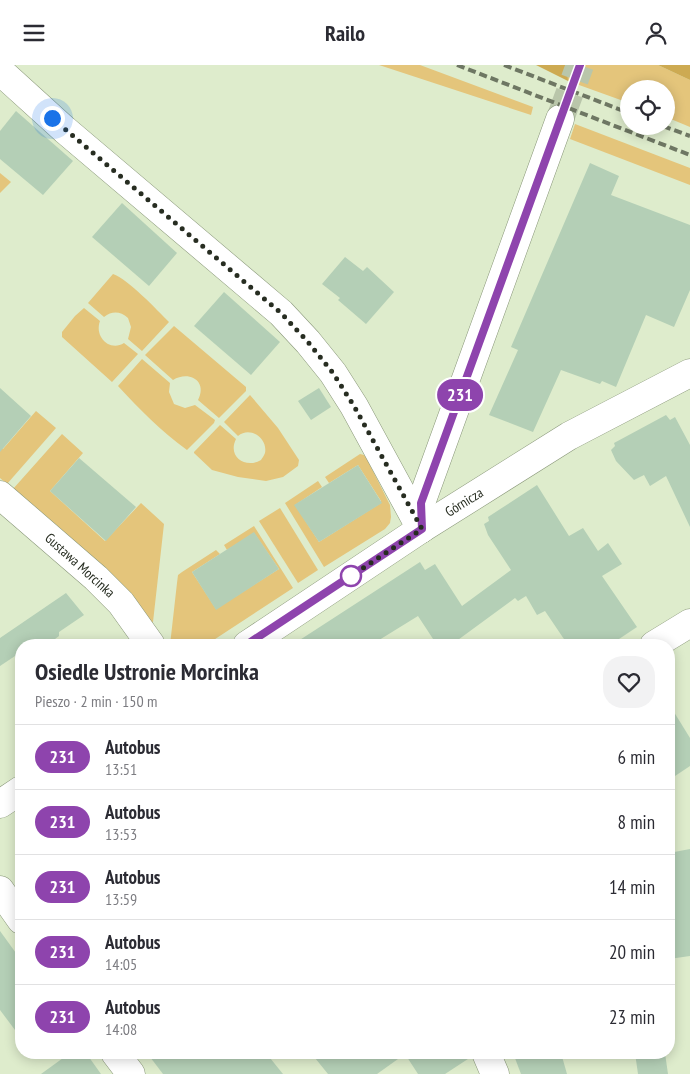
<!DOCTYPE html>
<html lang="pl">
<head>
<meta charset="utf-8">
<style>
  :root { --surface:#fff; --page:#f2f2f3; --text:#2b2b33; --muted:#7c7c81; --line:#e1e1e2 }
  body { margin:0; font-family:"PT Sans Narrow",sans-serif; background:var(--page); color:var(--text); height:100vh; display:flex; flex-direction:column; font-size:19px; white-space:nowrap }
  * { box-sizing:border-box; margin:0 }
  p { font-size:16px; color:var(--muted) }
  .icon { flex:none; width:28px; height:28px; fill:none; stroke:currentColor; stroke-width:2; stroke-linecap:round; stroke-linejoin:round }
  .map { position:relative; flex:1; overflow:hidden }
  .panel { position:absolute; left:15px; top:574px; width:660px; height:420px; display:flex; flex-direction:column; background:var(--surface); border-radius:20px; box-shadow:0 2px 12px #0003 }
  .panel>* { flex:none }
  .badge { padding:0 10px; border-radius:16px; font-size:18px; line-height:32px }
  .tools { position:absolute; left:620px; top:15px; display:grid; gap:10px }
  .tools a { display:grid; place-items:center; width:55px; height:55px; border-radius:50%; background:var(--surface); box-shadow:0 2px 12px #0003; font-size:25px }
  .you { position:absolute; width:25px; height:25px; margin:-12px; border:4px solid #fff; border-radius:50%; background:#1a73e8; box-shadow:0 0 0 8px #1a73e833 }
  .map>.badge { position:absolute; translate:-50% -50%; box-shadow:0 0 0 2px #fff }
  .round { display:grid; place-items:center; flex:none; width:52px; height:52px; border-radius:20px; background:var(--page) }
  .headline { display:flex; align-items:center; justify-content:space-between; height:85px; padding:0 20px }
  h1 { font-size:24px; font-weight:800; line-height:38px }
  ul { padding:0; list-style:none }
  li { display:flex; align-items:center; gap:15px; height:65px; padding:0 20px; border-top:1px solid var(--line) }
  li div { flex:1 }
  li b { display:block; font-size:19px }
  li em { font-style:normal }
  li .badge { min-width:55px; font-weight:700; text-align:center }
  header { display:flex; justify-content:space-between; align-items:center; height:65px; padding:0 20px; background:var(--surface); font-size:22px; font-weight:800 }
  .map>svg:first-child { display:block }
  .green { fill:#e4c57b }
  .forest { fill:#cdaa52 }
  .building { fill:#b4cfb6 }
  .lines { fill:none; stroke-linecap:round; stroke-linejoin:round }
  .street-tunnel { stroke:#b9c6aa; stroke-width:28; stroke-dasharray:28 14; stroke-linecap:butt }
  .street-casing { stroke:#889678; stroke-width:29 }
  .street { stroke:#fff; stroke-width:28 }
  .rail { stroke:#6e7763; stroke-width:4; stroke-dasharray:8 4; stroke-linecap:butt }
  .line-casing { stroke:#fff; stroke-width:11 }
  .line { stroke:#8e44ad; stroke-width:8 }
  .walk { stroke:#272d21; stroke-width:5; stroke-dasharray:0 9 }
  .stop-dot { fill:#fff; stroke:#8e44ad; stroke-width:2.5 }
  .labels { text-anchor:middle; stroke-width:4; stroke-linejoin:round; paint-order:stroke }
  .street-label { font-size:14px; fill:#272d21; stroke:#fff }
</style>
</head>
<body>
<header><svg class="icon" aria-label="menu" viewBox="0 0 24 24"><path d="M4 6h16M4 12h16M4 18h16"/></svg>Railo<svg class="icon" aria-label="person" viewBox="0 0 24 24"><circle cx="12" cy="8" r="4"/><path d="M4 21q1-7 8-7t8 7"/></svg></header>
<div class="map">
<svg width="690" height="1009" viewBox="0 0 690 1009">
  <rect width="100%" height="100%" fill="#deeccc"/>
  <!-- green -->
  <g class="green">
    <path d="M 379,0 L 420,0 L 533,42 L 531,50 Z"/>
    <path d="M 567,0 L 658,0 L 690,15 L 690,62 L 666,52 L 666,24 L 629,24 L 629,38 L 568,16 Z"/>
    <path d="M 575,59 L 690,103 L 690,120 L 570,74 Z"/>
    <path d="M 0,108 L 11,117 L 0,128 Z"/>
    <path d="M 113,209 C 128,214 157,245 169,257 L 142,286 L 128,274 L 131,262 L 128,253 C 120,246 112,246 104,252 L 88,238 Z"/>
    <path d="M 84,243 L 100,256 C 94,272 110,287 124,278 L 138,289 L 112,317 L 62,272 L 62,267 L 75,251 Z"/>
    <path d="M 174,261 L 246,322 L 246,326 L 219,353 L 198,335 C 208,316 189,305 173,315 L 145,290 Z"/>
    <path d="M 142,294 L 170,318 L 169,327 L 174,339 L 185,343 L 195,340 L 215,355 L 214,358 L 187,385 C 161,366 139,344 118,321 Z"/>
    <path d="M 250,330 L 278,363 L 299,395 L 298,401 L 283,412 L 266,416 L 238,412 L 212,405 L 194,388 L 194,387 L 220,360 L 236,374 C 227,392 246,404 261,395 C 262,393 264,391 265,388 C 268,373 250,361 238,371 L 224,357 Z"/>
    <path d="M 36,346 L 56,363 L 7,419 L 0,413 L 0,382 L 3,384 Z"/>
    <path d="M 62,369 L 83,388 L 50,426 L 105,476 L 141,438 L 164,459 L 153,557 L 150,558 L 13,424 Z"/>
    <path d="M 360,389 L 364,390 L 367,394 L 390,440 L 391,452 L 390,458 L 385,464 L 324,502 L 285,438 L 318,416 L 322,422 L 295,440 L 319,477 L 381,438 L 381,436 L 358,400 L 329,418 L 325,412 Z"/>
    <path d="M 280,443 L 318,505 L 298,518 L 259,456 Z"/>
    <path d="M 254,461 L 293,523 L 206,580 L 170,580 L 177,518 L 178,510 L 182,507 L 216,485 L 220,489 L 192,507 L 216,544 L 279,504 L 254,468 L 227,485 L 224,480 Z"/>
  </g>
  <!-- forest -->
  <g class="forest">
    <path d="M 536,0 L 567,0 L 568,16 Z"/>
    <path d="M 658,0 L 690,0 L 690,15 Z"/>
  </g>
  <!-- building -->
  <g class="building">
    <path d="M 16,46 L 73,96 L 43,130 L 0,94 L 0,66 Z"/>
    <path d="M 590,98 L 619,111 L 611,130 L 690,160 L 690,225 L 674,262 L 646,250 L 616,322 L 602,316 L 600,319 L 561,305 L 533,367 L 489,350 L 518,285 L 511,282 Z"/>
    <path d="M 122,138 L 177,188 L 149,221 L 92,172 Z"/>
    <path d="M 345,192 L 363,206 L 367,202 L 394,227 L 366,259 L 338,235 L 340,233 L 322,219 Z"/>
    <path d="M 224,227 L 280,277 L 251,310 L 194,261 Z"/>
    <path d="M 0,323 L 31,351 L 0,387 Z"/>
    <path d="M 319,323 L 331,342 L 311,355 L 298,336 Z"/>
    <path d="M 666,350 L 670,355 L 675,352 L 690,380 L 690,462 L 666,411 L 650,421 L 644,410 L 634,415 L 616,396 L 611,385 L 615,381 L 614,378 Z"/>
    <path d="M 79,393 L 136,442 L 106,476 L 50,426 Z"/>
    <path d="M 358,400 L 382,438 L 319,477 L 294,440 Z"/>
    <path d="M 537,420 L 569,471 L 583,463 L 598,486 L 608,478 L 622,499 L 602,511 L 637,562 L 610,580 L 568,580 L 545,546 L 537,550 L 526,531 L 518,536 L 515,533 L 451,580 L 437,580 L 418,551 L 371,580 L 292,580 L 420,497 L 425,505 L 435,499 L 462,541 L 511,505 L 488,470 L 484,459 L 489,456 L 488,452 Z"/>
    <path d="M 254,467 L 279,504 L 216,545 L 192,507 Z"/>
    <path d="M 66,528 L 84,550 L 59,567 L 59,571 L 47,580 L 21,580 L 21,587 L 0,601 L 0,573 Z"/>
    <path d="M 669,639 L 690,673 L 690,701 L 669,715 Z"/>
    <path d="M 690,784 L 690,891 L 669,894 L 669,788 Z"/>
    <path d="M 0,866 L 21,895 L 21,973 L 0,945 Z"/>
    <path d="M 70,988 L 86,988 L 101,1009 L 41,1009 Z"/>
    <path d="M 147,988 L 266,988 L 283,1009 L 163,1009 Z"/>
    <path d="M 311,988 L 471,988 L 471,992 L 445,1009 L 418,1009 L 405,989 L 377,1009 L 328,1009 Z"/>
    <path d="M 513,988 L 561,988 L 567,1009 L 521,1009 Z"/>
    <path d="M 635,988 L 665,988 L 668,1009 L 638,1009 Z"/>
  </g>
  <g class="lines">
    <!-- street-tunnel -->
    <path class="street-tunnel" d="M 560,54 L 580,0"/>
    <!-- street casing -->
    <g class="street-casing">
      <g id="street">
        <path d="M 0,6 L 65,65 L 281,248 L 308,277 L 333,308 L 354,341 L 421,464"/>
        <path d="M 0,430 L 96,513 L 121,538 L 151,580"/>
        <path d="M 421,464 L 421,438 L 560,54"/>
        <path d="M 247,580 L 421,464 L 569,371 L 690,308"/>
        <path d="M 654,580 L 690,558"/>
        <path d="M 0,739 L 21,725"/>
        <path d="M 0,825 L 21,855"/>
        <path d="M 115,988 L 131,1009"/>
        <path d="M 486,988 L 495,1009"/>
      </g>
    </g>
    <!-- street -->
    <use href="#street" class="street"/>
    <!-- rail -->
    <g class="rail">
      <path d="M 457,0 L 690,90"/>
      <path d="M 504,0 L 629,48"/>
      <path d="M 663,61 L 690,71"/>
    </g>
  </g>
  <g class="lines">
    <!-- line casing -->
    <g class="line-casing">
      <path id="line" d="M 246,580 L 422,464 L 421,438 L 580,0"/>
    </g>
    <!-- line -->
    <use href="#line" class="line"/>
    <!-- walk -->
    <path class="walk" d="M 52,53 L 281,248 L 308,277 L 333,308 L 354,341 L 422,464 L 351,511"/>
  </g>
  <!-- markers -->
  <circle class="stop-dot" cx="351" cy="511" r="10"/>
  <g class="labels">
    <!-- street labels -->
    <g class="street-label">
      <text transform="translate(464 437) rotate(-32)" y="5">Górnicza</text>
      <text transform="translate(80 500) rotate(42)" y="5">Gustawa Morcinka</text>
    </g>
  </g>
</svg>
<div class="tools">
<a><svg class="icon" aria-label="locate" viewBox="0 0 24 24"><circle cx="12" cy="12" r="6"/><path d="M12 2v4M12 18v4M2 12h4M18 12h4"/></svg></a>
</div>
<div class="you" style="left:52px;top:53px"></div>
<b class="badge" style="left:460px;top:330px;background:#8e44ad;color:#fff">231</b>
<section class="panel">
<div class="headline"><div><h1>Osiedle Ustronie Morcinka</h1><p>Pieszo · 2 min · 150 m</p></div><a class="round"><svg class="icon" aria-label="heart" viewBox="0 0 24 24"><path d="M12 20l-8-8c-3-5 5-10 8-4 3-6 11-1 8 4z"/></svg></a></div>
<ul>
<li><span class="badge" style="background:#8e44ad;color:#fff">231</span><div><b>Autobus</b><p>13:51</p></div><em>6 min</em></li>
<li><span class="badge" style="background:#8e44ad;color:#fff">231</span><div><b>Autobus</b><p>13:53</p></div><em>8 min</em></li>
<li><span class="badge" style="background:#8e44ad;color:#fff">231</span><div><b>Autobus</b><p>13:59</p></div><em>14 min</em></li>
<li><span class="badge" style="background:#8e44ad;color:#fff">231</span><div><b>Autobus</b><p>14:05</p></div><em>20 min</em></li>
<li><span class="badge" style="background:#8e44ad;color:#fff">231</span><div><b>Autobus</b><p>14:08</p></div><em>23 min</em></li>
</ul>
</section>
</div>
</body>
</html>
